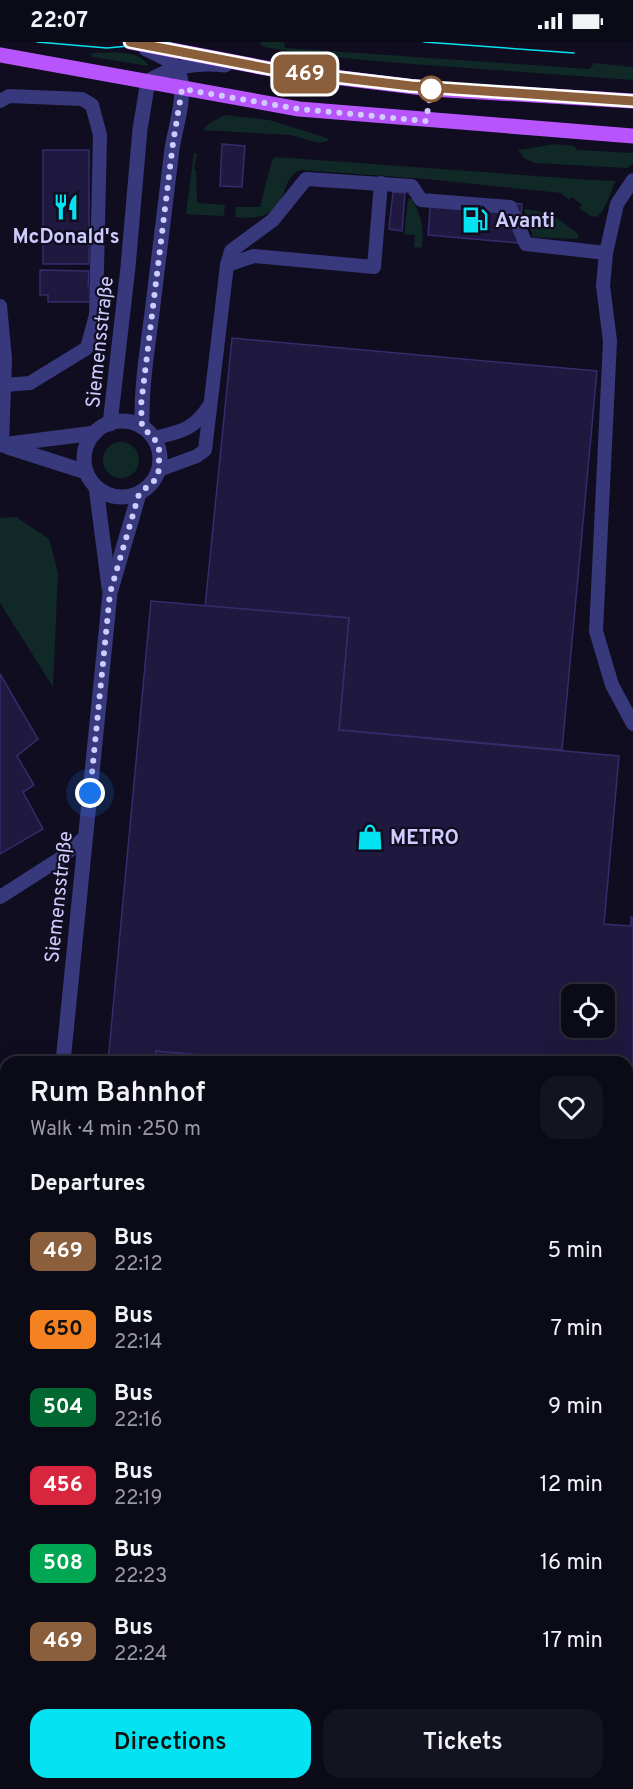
<!DOCTYPE html>
<html lang="en">
<head>
<meta charset="utf-8">
<style>
  :root { --surface:#0b0a17; --page:#141320; --text:#f1f3f6; --muted:#9a9aa1; --line:#2b2b36; --accent:#04e3f1 }
  body { margin:0; font-family:Overpass,sans-serif; background:var(--page); color:var(--text); height:100vh; display:flex; flex-direction:column; font-size:22px; white-space:nowrap }
  * { box-sizing:border-box; margin:0 }
  p { font-size:20px; color:var(--muted) }
  .icon { flex:none; width:33px; height:33px; fill:none; stroke:currentColor; stroke-width:2; stroke-linecap:round; stroke-linejoin:round }
  .map { position:relative; flex:1; overflow:hidden }
  .panel { position:absolute; left:0px; top:1014px; width:633px; height:734px; display:flex; flex-direction:column; background:var(--surface); border-radius:18px 18px 0 0; box-shadow:0 6px 24px #0002,0 0 0 2px var(--line) }
  .panel>* { flex:none }
  .badge { padding:0 12px; border-radius:9px; font-size:21px; line-height:39px }
  .controls { position:absolute; left:561px; top:942px; display:grid; gap:12px }
  .controls a { display:grid; place-items:center; width:54px; height:54px; border-radius:12px; background:var(--surface); box-shadow:0 6px 24px #0002,0 0 0 2px var(--line); font-size:30px }
  .you { position:absolute; width:30px; height:30px; margin:-15px; border:4px solid #fff; border-radius:50%; background:#1a73e8; box-shadow:0 0 0 9px #1a73e833 }
  .map>.badge { position:absolute; translate:-50% -50%; box-shadow:0 0 0 3px #fff }
  h2 { padding:0 30px; font-size:22px; line-height:54px }
  .round { display:grid; place-items:center; flex:none; width:63px; height:63px; border-radius:18px; background:var(--page) }
  .headline { display:flex; align-items:center; justify-content:space-between; height:102px; padding:0 30px }
  h1 { font-size:28px; font-weight:600; line-height:45px }
  .cta { display:flex; gap:12px; margin-top:auto; padding:12px 30px }
  .cta a { flex:1; height:69px; border-radius:18px; background:var(--accent); color:#111; font-size:24px; font-weight:600; line-height:69px; text-align:center }
  .cta a+a { background:var(--page); color:var(--text) }
  ul { padding:0; list-style:none }
  li { display:flex; align-items:center; gap:18px; height:78px; padding:0 30px }
  li div { flex:1 }
  li b { display:block; font-size:22px }
  li em { font-style:normal }
  li .badge { min-width:66px; font-weight:700; text-align:center }
  .status { display:flex; justify-content:space-between; align-items:center; height:42px; padding:0 30px; background:var(--surface); direction:ltr }
  .status svg { height:16px; fill:currentColor }
  .map>svg:first-child { display:block }
  .green { fill:#102927 }
  .building { fill:#1f193f; stroke:#362b6b; stroke-width:1.5; fill-rule:evenodd }
  .lines { fill:none; stroke-linecap:round; stroke-linejoin:round }
  .service { stroke:#38387d; stroke-width:14 }
  .minor { stroke:#38387d; stroke-width:15 }
  .tertiary { stroke:#38387d; stroke-width:15 }
  .primary { stroke:#b754fc; stroke-width:15 }
  .tram { stroke:#04e3f1; stroke-width:1.5 }
  .line-casing { stroke:#fff; stroke-width:14 }
  .line { stroke:#8b5e3c; stroke-width:9 }
  .walk { stroke:#cfcbfe; stroke-width:6; stroke-dasharray:0 10.8 }
  .stop-dot { fill:#fff; stroke:#8b5e3c; stroke-width:3 }
  .labels { text-anchor:middle; stroke-width:4.5; stroke-linejoin:round; paint-order:stroke }
  .poi-label { font-size:20px; font-weight:bold; fill:#cfcbfe; stroke:#0f0d1f; text-anchor:start }
  .street-label { font-size:20px; fill:#cfcbfe; stroke:#0f0d1f }
</style>
</head>
<body>
<div class="status"><b>22:07</b><svg viewBox="0 0 49 12"><path d="M0 12V9h3v3zM5 12V6h3v6zM10 12V3h3v9zM15 12V0h3v12zM26 1h20v11H26zM47 4h2v5h-2z"/></svg></div>
<div class="map">
<svg width="633" height="1747" viewBox="0 0 633 1747">
  <rect width="100%" height="100%" fill="#0f0d1f"/>
  <!-- green -->
  <g class="green">
    <path d="M 259,0 L 284,0 L 285,6 L 590,27 L 594,21 L 633,25 L 633,38 L 398,21 L 313,13 L 264,5 Z"/>
    <path d="M 94,11 C 112,11 138,7 149,24 L 92,15 L 91,12 Z"/>
    <path d="M 225,73 L 269,78 L 330,97 C 320,106 304,95 291,93 L 202,88 L 210,81 Z"/>
    <path d="M 555,102 L 574,104 L 577,108 L 633,111 L 633,121 L 627,126 L 534,121 L 524,116 L 518,108 Z"/>
    <path d="M 194,110 L 197,112 L 194,127 L 196,128 L 197,161 L 225,163 L 224,174 L 186,172 Z"/>
    <path d="M 276,115 L 592,138 L 616,139 C 610,149 606,170 596,175 L 591,174 L 579,166 L 582,163 L 572,155 L 569,158 L 561,151 L 427,137 L 301,128 C 275,136 296,182 235,175 L 236,165 L 260,165 L 272,118 Z"/>
    <path d="M 408,157 L 412,157 C 422,176 424,185 422,206 L 414,205 L 415,193 L 404,192 Z"/>
    <path d="M 524,167 C 548,170 559,176 578,192 L 579,195 L 577,197 L 533,195 Z"/>
    <circle cx="121" cy="418" r="18"/>
    <path d="M 16,475 L 49,497 L 58,531 L 53,645 L 0,561 L 0,476 Z"/>
  </g>
  <!-- building -->
  <g class="building">
    <path d="M 222,102 L 245,104 L 242,145 L 220,144 Z"/>
    <rect x="43" y="108" width="46" height="114"/>
    <path d="M 393,150 L 405,151 L 402,189 L 389,187 Z"/>
    <path d="M 431,154 L 522,162 L 518,201 L 428,193 Z"/>
    <path d="M 40,228 L 89,229 L 88,244 L 92,244 L 93,260 L 48,260 L 48,253 L 40,253 Z"/>
    <path d="M 232,296 L 597,329 L 562,708 L 339,688 L 349,576 L 205,565 Z"/>
    <path d="M 151,559 L 349,576 L 339,688 L 619,714 L 604,882 L 631,884 L 631,875 L 633,876 L 633,1055 L 627,1054 L 627,1020 L 280,1020 L 156,1009 L 155,1020 L 108,1020 ZM 572,952 L 604,952 L 604,986 L 572,986 Z"/>
    <path d="M 0,632 L 38,697 L 17,714 L 34,743 L 23,750 L 43,787 L 0,812 Z"/>
    <path d="M 156,1009 L 163,1010 L 280,1020 L 155,1020 Z"/>
    <path d="M 627,1054 L 633,1055 L 633,1067 L 627,1067 Z"/>
    <path d="M 0,1360 L 6,1365 L 6,1447 L 0,1454 Z"/>
    <path d="M 6,1538 L 6,1623 L 0,1628 L 0,1544 Z"/>
    <path d="M 6,1623 L 6,1655 L 0,1648 L 0,1628 Z"/>
    <path d="M 120,1742 L 274,1742 L 277,1747 L 113,1747 Z"/>
    <path d="M 133,1742 L 274,1742 L 277,1747 L 137,1747 Z"/>
  </g>
  <g class="lines">
    <!-- service -->
    <g class="service">
      <path d="M 0,59 L 9,54 L 82,57 L 92,63 L 100,93 L 96,273 L 87,306 L 30,341 L 4,343"/>
      <path d="M 633,138 L 617,162 L 606,211 L 603,244 L 610,299 L 596,589 L 612,643 L 633,682"/>
      <path d="M 227,223 L 231,209 L 273,178 L 306,137 L 412,144 L 421,158 L 510,165 L 526,202 L 606,211"/>
      <path d="M 0,264 L 5,317 L 2,403"/>
      <path d="M 154,396 C 180,390 194,388 209,364"/>
      <path d="M 159,428 L 197,414 L 205,408 L 227,223 L 254,214 L 374,225 L 381,141"/>
      <path d="M 0,855 L 61,816 L 85,795"/>
      <path d="M 627,1108 L 633,1106"/>
    </g>
    <!-- minor -->
    <g class="minor">
      <path d="M 0,403 L 95,391"/>
      <path d="M 8,405 L 86,430"/>
      <path d="M 8,1742 L 15,1747"/>
      <path d="M 50,1747 L 57,1742"/>
    </g>
    <!-- tertiary -->
    <g class="tertiary">
      <circle cx="122" cy="417" r="38"/>
      <path d="M 110,382 L 128,225 L 140,87 L 148,39 C 175,24 194,20 225,23"/>
      <path d="M 142,385 C 141,347 147,309 152,271 C 159,216 165,162 172,107 C 175,87 186,54 180,35 C 176,19 159,13 146,7"/>
      <path d="M 96,445 L 109,545"/>
      <path d="M 63,1020 L 110,551 L 139,452"/>
      <path d="M 0,1160 L 6,1156"/>
    </g>
    <!-- primary -->
    <g class="primary">
      <path d="M 130,0 L 276,28 L 431,47 L 633,59"/>
      <path d="M 0,13 L 299,67 L 633,94"/>
    </g>
    <!-- tram -->
    <g class="tram">
      <path d="M 37,0 L 107,6 L 171,0"/>
      <path d="M 424,0 L 574,11"/>
    </g>
  </g>
  <g class="lines">
    <!-- line casing -->
    <g class="line-casing">
      <path id="line" d="M 130,0 L 276,28 L 411,44 L 633,59"/>
    </g>
    <!-- line -->
    <use href="#line" class="line"/>
    <!-- walk -->
    <path class="walk" d="M 90,751 L 110,551 L 139,452 L 155,438 L 159,428 L 159,406 L 154,396 L 142,385 L 141,363 L 173,101 L 182,47 L 299,67 L 426,79 L 431,47"/>
  </g>
  <!-- icons -->
  <defs>
    <g id="restaurant-bare" transform="scale(2.07)"><path d="M-5-6h1v4h1v-4h1v4h1v-4h1v5L-1.5 .5V6h-2V.5L-5-1ZM5-6V6H3V1.5H1.5Q1.5-4 5-6Z" fill="#04e3f1" stroke="#0f0d1f" stroke-width="2.5" paint-order="stroke"/></g>
    <g id="fuel-bare" transform="scale(2.07)"><path d="M-5.5-6h7V0h2V4h1.3V-2.5L3-4.5l.8-.8L6-3V5H2.5V1h-1V6h-7ZM-4.2-4.7v3.2H.2V-4.7Z" fill="#04e3f1" stroke="#0f0d1f" stroke-width="2.5" paint-order="stroke"/></g>
    <g id="shop-bare" transform="scale(2.07)"><path d="M-5-2.5h2.3a2.7 3.5 0 0 1 5.4 0H5L5.5 6h-11ZM-1.5-2.5h3a1.5 2.3 0 0 0-3 0Z" fill="#04e3f1" stroke="#0f0d1f" stroke-width="2.5" paint-order="stroke"/></g>
  </defs>
  <g fill-rule="evenodd">
    <use href="#restaurant-bare" x="66" y="165"/>
    <use href="#fuel-bare" x="475" y="178"/>
    <use href="#shop-bare" x="370" y="795"/>
  </g>
  <!-- markers -->
  <circle class="stop-dot" cx="431" cy="47" r="12"/>
  <g class="labels">
    <!-- poi labels -->
    <g class="poi-label">
      <text x="495" y="185">Avanti</text>
      <text x="66" y="201" text-anchor="middle">McDonald's</text>
      <text x="390" y="802">METRO</text>
    </g>
    <!-- street labels -->
    <g class="street-label">
      <text transform="translate(99 300) rotate(-84)" y="7">Siemensstraße</text>
      <text transform="translate(58 855) rotate(-84)" y="7">Siemensstraße</text>
    </g>
  </g>
</svg>
<div class="controls">
<a><svg class="icon" aria-label="locate" viewBox="0 0 24 24"><circle cx="12" cy="12" r="6"/><path d="M12 2v4M12 18v4M2 12h4M18 12h4"/></svg></a>
</div>
<div class="you" style="left:90px;top:751px"></div>
<b class="badge" style="left:305px;top:32px;background:#8b5e3c;color:#fff">469</b>
<section class="panel">
<div class="headline"><div><h1>Rum Bahnhof</h1><p>Walk · 4 min · 250 m</p></div><a class="round"><svg class="icon" aria-label="heart" viewBox="0 0 24 24"><path d="M12 20l-8-8c-3-5 5-10 8-4 3-6 11-1 8 4z"/></svg></a></div>
<h2>Departures</h2>
<ul>
<li><span class="badge" style="background:#8b5e3c;color:#fff">469</span><div><b>Bus</b><p>22:12</p></div><em>5 min</em></li>
<li><span class="badge" style="background:#f58220;color:#111">650</span><div><b>Bus</b><p>22:14</p></div><em>7 min</em></li>
<li><span class="badge" style="background:#006830;color:#fff">504</span><div><b>Bus</b><p>22:16</p></div><em>9 min</em></li>
<li><span class="badge" style="background:#d7263d;color:#fff">456</span><div><b>Bus</b><p>22:19</p></div><em>12 min</em></li>
<li><span class="badge" style="background:#00a651;color:#fff">508</span><div><b>Bus</b><p>22:23</p></div><em>16 min</em></li>
<li><span class="badge" style="background:#8b5e3c;color:#fff">469</span><div><b>Bus</b><p>22:24</p></div><em>17 min</em></li>
</ul>
<div class="cta"><a>Directions</a><a>Tickets</a></div>
</section>
</div>
</body>
</html>
